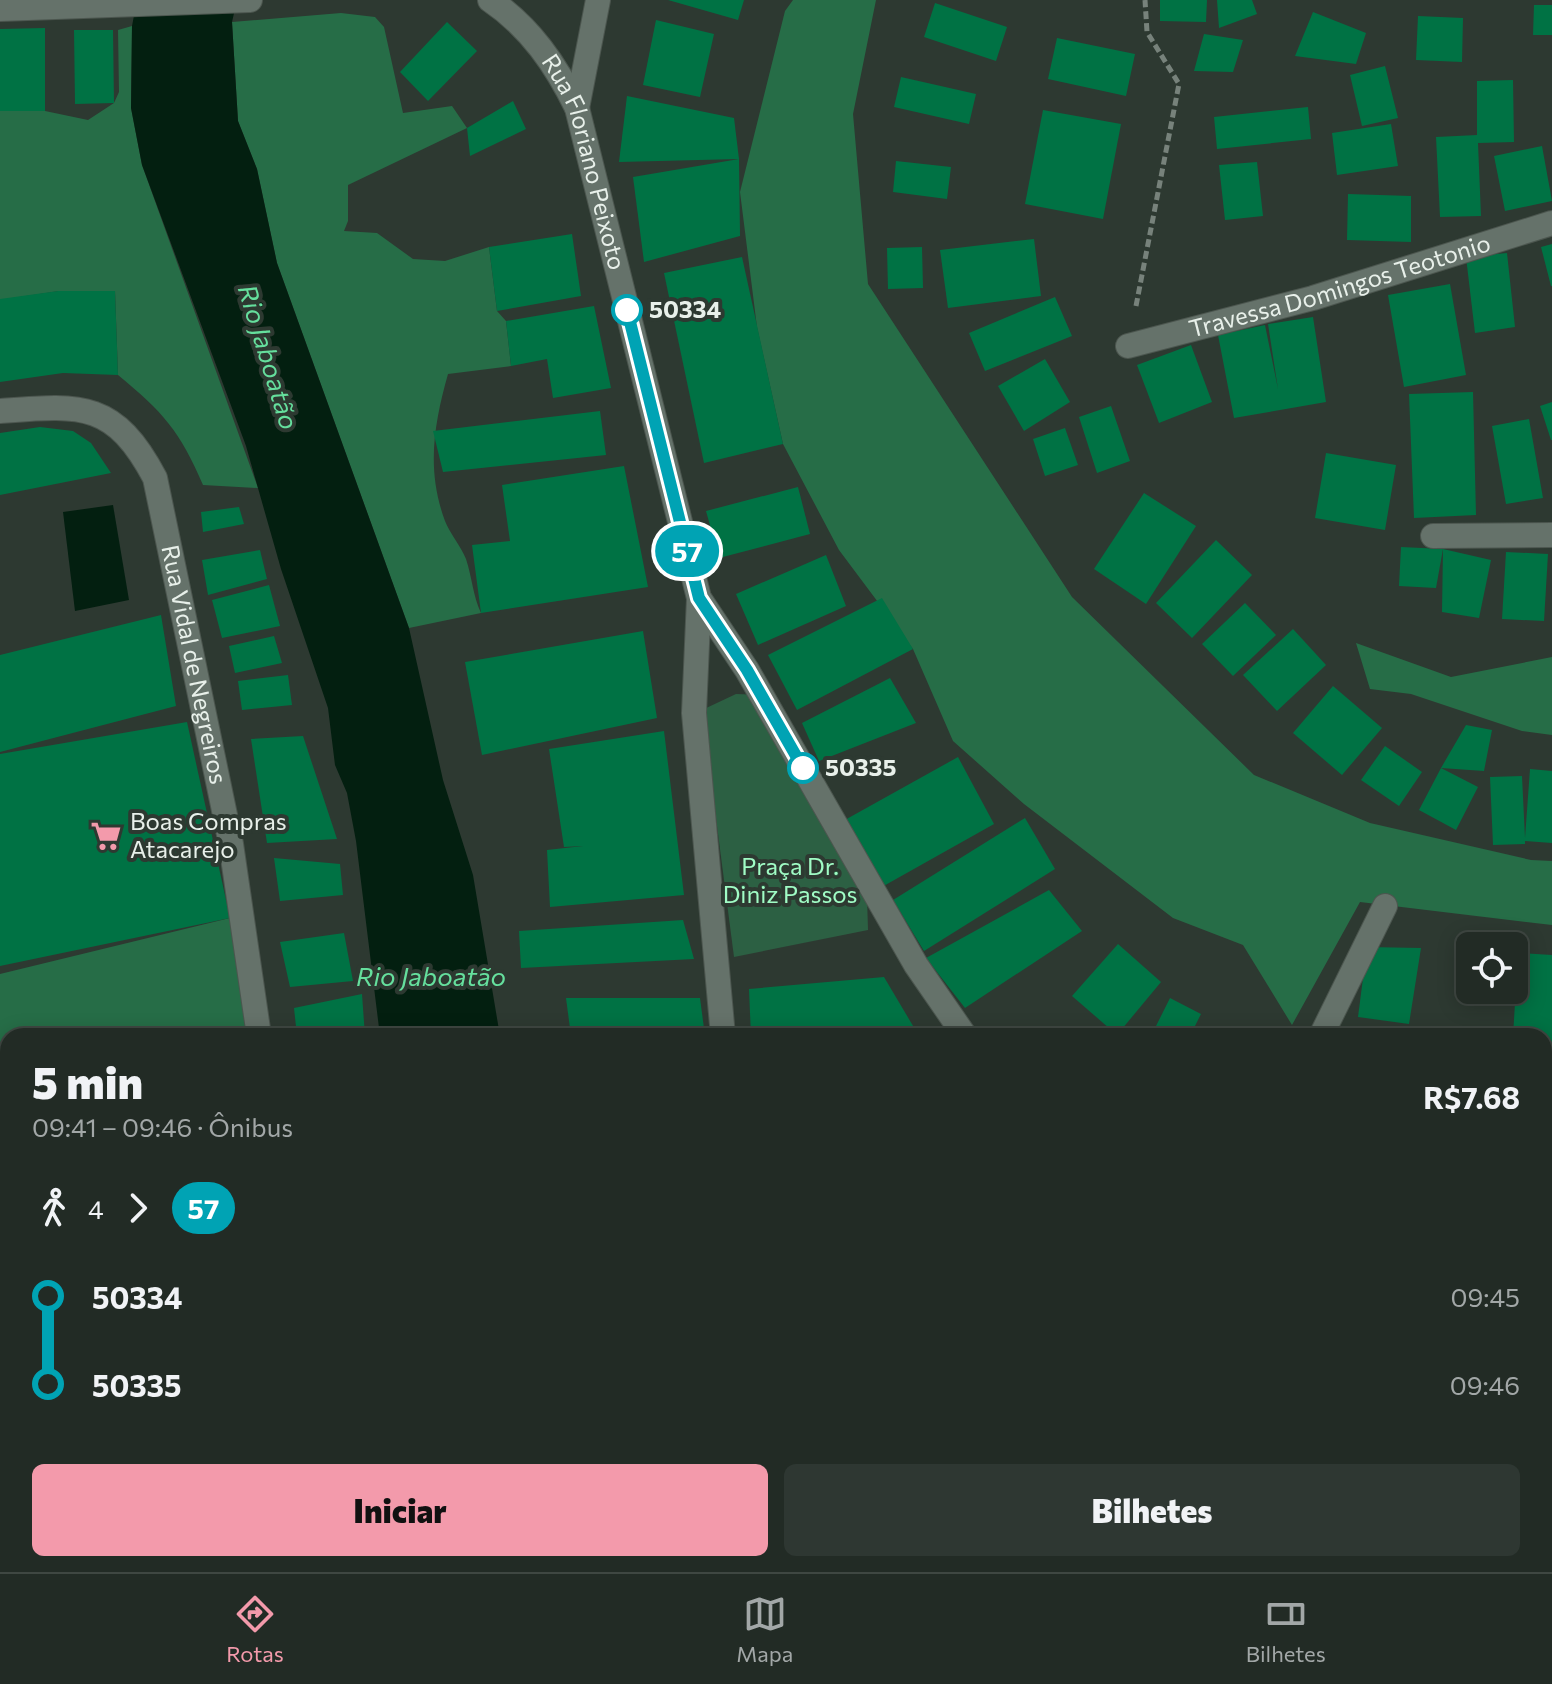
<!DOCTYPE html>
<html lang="pt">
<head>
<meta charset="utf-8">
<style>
  :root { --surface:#222b25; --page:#2e3732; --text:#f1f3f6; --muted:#a2a7a7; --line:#3f4742; --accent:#f39aab }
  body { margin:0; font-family:Commissioner,sans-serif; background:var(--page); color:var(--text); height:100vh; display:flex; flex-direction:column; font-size:30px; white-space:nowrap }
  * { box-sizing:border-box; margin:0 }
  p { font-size:26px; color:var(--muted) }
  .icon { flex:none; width:44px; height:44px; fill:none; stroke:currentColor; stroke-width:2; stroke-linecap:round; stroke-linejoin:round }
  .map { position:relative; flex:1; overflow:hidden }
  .drawer { position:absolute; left:0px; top:1028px; width:1552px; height:544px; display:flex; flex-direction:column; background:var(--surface); border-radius:24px 24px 0 0; box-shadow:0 4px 20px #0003,0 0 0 2px var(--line) }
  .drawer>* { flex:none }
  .badge { padding:0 16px; border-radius:26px; font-size:28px; line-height:52px }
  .tools { position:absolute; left:1456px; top:932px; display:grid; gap:16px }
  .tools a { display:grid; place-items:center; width:72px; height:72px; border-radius:12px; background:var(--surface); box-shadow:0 4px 20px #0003,0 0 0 2px var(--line); font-size:40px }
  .map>.badge { position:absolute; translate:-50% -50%; box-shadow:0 0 0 4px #fff }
  .legs { display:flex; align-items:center; gap:12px; height:88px; padding:0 32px; font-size:26px }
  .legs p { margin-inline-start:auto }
  .head { display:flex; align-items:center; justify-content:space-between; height:136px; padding:0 32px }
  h1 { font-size:44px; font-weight:800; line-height:60px }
  .action { display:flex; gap:16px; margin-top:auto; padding:16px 32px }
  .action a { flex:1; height:92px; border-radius:12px; background:var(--accent); color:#111; font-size:32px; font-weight:800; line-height:92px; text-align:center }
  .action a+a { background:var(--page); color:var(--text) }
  ul { padding:0 32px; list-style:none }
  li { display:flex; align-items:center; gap:28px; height:88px; font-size:30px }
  li i { display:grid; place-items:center; width:12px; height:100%; margin:0 10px; background:currentColor }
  li i::after { content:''; width:20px; height:20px; margin:-10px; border:6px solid; border-radius:50%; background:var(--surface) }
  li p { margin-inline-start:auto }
  li:first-child i { background:linear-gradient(#0000 50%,currentColor 0) }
  li:last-child i { background:linear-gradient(currentColor 50%,#0000 0) }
  .tabs { display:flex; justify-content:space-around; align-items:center; height:112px; border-top:2px solid var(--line); background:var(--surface); font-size:22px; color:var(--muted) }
  .tabs a { display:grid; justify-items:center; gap:4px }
  .tabs .on { color:var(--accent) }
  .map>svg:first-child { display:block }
  .green { fill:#2c6043 }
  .forest { fill:#266d47 }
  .water { fill:#031f10 }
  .building { fill:#007244 }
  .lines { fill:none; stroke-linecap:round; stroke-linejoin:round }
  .minor-casing { stroke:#4c564f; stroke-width:26 }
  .path { stroke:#77827b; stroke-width:5; stroke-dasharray:8 4; stroke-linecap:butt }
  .minor { stroke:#65726a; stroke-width:24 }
  .line-1-casing { stroke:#fff; stroke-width:18 }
  .line-1 { stroke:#00a3b4; stroke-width:12 }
  .stop-1-dot { fill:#fff; stroke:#00a3b4; stroke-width:4 }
  .labels { text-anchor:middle; stroke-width:8; stroke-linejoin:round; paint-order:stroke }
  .street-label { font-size:24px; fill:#e8f0ea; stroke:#2d3931 }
  .stop-label { font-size:24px; font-weight:bold; fill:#e8f0ea; stroke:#2d3931; text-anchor:start }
  .poi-label { font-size:24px; fill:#e8f0ea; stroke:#2d3931; text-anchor:start }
  .park-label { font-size:24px; fill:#a0fcc5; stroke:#2d3931 }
  .water-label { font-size:26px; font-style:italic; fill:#65df9d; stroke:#2d3931 }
</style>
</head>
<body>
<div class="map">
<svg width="1552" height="1572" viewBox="0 0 1552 1572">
  <rect width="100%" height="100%" fill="#2d3931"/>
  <!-- green -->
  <path class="green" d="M 736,694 L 768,695 L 867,898 L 868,930 L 734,957 L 702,710 Z"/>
  <!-- forest -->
  <g class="forest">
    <path d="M 793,0 L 876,0 L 853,114 L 868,284 L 1072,597 L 1254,775 L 1370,823 L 1531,860 L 1552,861 L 1552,925 L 1360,902 L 1292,1025 L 1243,945 L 1173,918 L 1024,804 L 953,741 L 913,649 L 839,550 L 783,444 L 757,327 L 740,192 L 785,11 Z"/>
    <path d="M 341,13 L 375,17 L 384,27 L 403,113 L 452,106 L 467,128 L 348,185 L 348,221 L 344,231 L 377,233 L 413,259 L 445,261 L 489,247 L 497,311 L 506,321 L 511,366 L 448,374 C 434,424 426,470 445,521 C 450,534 461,546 466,559 C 472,577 473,596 481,613 L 409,628 L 277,263 L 257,169 L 238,121 L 232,22 Z"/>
    <path d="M 132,26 L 131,108 L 142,165 L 258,488 L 203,485 C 180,431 163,412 118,375 L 115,291 L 59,291 L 0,300 L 0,111 L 45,111 L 88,120 L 114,103 L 119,92 L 118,30 Z"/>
    <path d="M 1356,643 L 1451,677 L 1552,657 L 1552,735 L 1522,731 L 1411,694 L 1370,689 Z"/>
    <path d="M 230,918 L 247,1036 L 8,1036 L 8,1281 L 0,1283 L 0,974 Z"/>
    <path d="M 6,1437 L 8,1564 L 306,1564 L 307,1572 L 7,1572 Z"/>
  </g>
  <!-- water -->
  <g class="water">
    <path d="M 137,0 L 237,0 L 232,22 L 238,121 L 257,169 L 277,263 L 409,628 L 443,780 L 473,875 L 500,1036 L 380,1036 L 356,841 L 347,793 L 335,765 L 328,708 L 281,569 L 246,446 L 142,165 L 131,108 L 132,26 Z"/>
    <path d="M 113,505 L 129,600 L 75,611 L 63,512 Z"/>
    <path d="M 447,1564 L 588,1564 L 588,1572 L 448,1572 Z"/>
  </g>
  <!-- building -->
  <g class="building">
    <path d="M 668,0 L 744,0 L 738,20 Z"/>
    <path d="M 1160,0 L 1207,0 L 1206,22 L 1160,21 Z"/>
    <path d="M 1217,0 L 1252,0 L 1257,14 L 1219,28 Z"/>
    <path d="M 935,3 L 1007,27 L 996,61 L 924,37 Z"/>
    <path d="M 1534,5 L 1552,5 L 1552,35 L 1533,35 Z"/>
    <path d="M 1313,12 L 1366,33 L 1356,64 L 1295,56 Z"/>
    <path d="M 1418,16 L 1463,18 L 1462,62 L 1416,60 Z"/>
    <path d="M 656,20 L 714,34 L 700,97 L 643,85 Z"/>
    <path d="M 447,22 L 477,51 L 428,101 L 400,72 Z"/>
    <path d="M 45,28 L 45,111 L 0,111 L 0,29 Z"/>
    <path d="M 74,30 L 113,30 L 114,103 L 75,104 Z"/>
    <path d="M 1204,34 L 1243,40 L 1233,72 L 1194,71 Z"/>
    <path d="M 1057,38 L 1135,54 L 1126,96 L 1048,79 Z"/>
    <path d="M 1385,66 L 1398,118 L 1362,126 L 1350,75 Z"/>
    <path d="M 901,77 L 976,94 L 969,124 L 894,107 Z"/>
    <path d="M 1513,80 L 1514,142 L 1478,143 L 1481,216 L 1440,217 L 1436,137 L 1477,135 L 1477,81 Z"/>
    <path d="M 627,96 L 734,118 L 739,159 L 619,162 Z"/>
    <path d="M 513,101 L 526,129 L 470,156 L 467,128 Z"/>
    <path d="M 1308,107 L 1311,139 L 1217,149 L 1214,117 Z"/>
    <path d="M 1043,110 L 1121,124 L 1103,219 L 1025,204 Z"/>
    <path d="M 1391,124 L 1398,166 L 1337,175 L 1332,133 Z"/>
    <path d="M 1542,146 L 1552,201 L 1505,211 L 1494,156 Z"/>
    <path d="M 739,159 L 740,236 L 644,262 L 633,177 Z"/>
    <path d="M 896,161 L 951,167 L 947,199 L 893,192 Z"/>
    <path d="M 1257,162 L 1263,216 L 1225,220 L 1219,165 Z"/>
    <path d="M 1348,194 L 1411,196 L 1411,242 L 1347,240 Z"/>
    <path d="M 572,234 L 581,296 L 497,311 L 489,247 Z"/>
    <path d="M 1034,239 L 1041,296 L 948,308 L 940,250 Z"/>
    <path d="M 1552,244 L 1552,286 L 1551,286 L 1541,247 Z"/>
    <path d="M 922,247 L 923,288 L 888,289 L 887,248 Z"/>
    <path d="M 1507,253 L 1515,327 L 1475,333 L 1466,257 Z"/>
    <path d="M 742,257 L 783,444 L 704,463 L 664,273 Z"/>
    <path d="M 1450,284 L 1466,375 L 1404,387 L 1388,295 Z"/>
    <path d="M 58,291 L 115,291 L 118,375 L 63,373 L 0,382 L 0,299 Z"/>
    <path d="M 1055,297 L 1072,336 L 985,371 L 969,333 Z"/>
    <path d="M 594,306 L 611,388 L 553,398 L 547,359 L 511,366 L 506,321 Z"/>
    <path d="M 1313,317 L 1326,402 L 1234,418 L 1218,335 L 1265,325 L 1278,389 L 1268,324 Z"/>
    <path d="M 1191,345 L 1212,402 L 1159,423 L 1137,365 Z"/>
    <path d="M 1045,359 L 1070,402 L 1024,431 L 998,386 Z"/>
    <path d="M 1473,392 L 1476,515 L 1414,518 L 1409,394 Z"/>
    <path d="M 1552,402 L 1552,440 L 1551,440 L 1540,406 Z"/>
    <path d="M 1111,406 L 1130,461 L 1097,473 L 1079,417 Z"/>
    <path d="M 600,411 L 606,455 L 443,472 L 433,431 Z"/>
    <path d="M 1529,419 L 1543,498 L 1506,504 L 1492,426 Z"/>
    <path d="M 40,427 L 73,431 L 91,443 L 111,473 L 0,495 L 0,433 Z"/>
    <path d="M 1065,428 L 1078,465 L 1045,476 L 1033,439 Z"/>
    <path d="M 1326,453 L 1396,465 L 1385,530 L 1315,518 Z"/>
    <path d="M 624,466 L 648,587 L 481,613 L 472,545 L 510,541 L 502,485 Z"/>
    <path d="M 798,487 L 810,534 L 719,558 L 706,511 Z"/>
    <path d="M 1144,493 L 1196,526 L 1146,604 L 1094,569 Z"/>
    <path d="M 239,507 L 244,524 L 203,532 L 201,512 Z"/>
    <path d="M 1216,540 L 1252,575 L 1192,638 L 1156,603 Z"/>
    <path d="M 1401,547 L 1443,549 L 1436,588 L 1399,586 Z"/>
    <path d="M 1443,549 L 1491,560 L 1479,618 L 1442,612 Z"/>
    <path d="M 260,550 L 267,579 L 208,595 L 202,560 Z"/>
    <path d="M 1506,552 L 1548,554 L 1544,621 L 1502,619 Z"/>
    <path d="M 826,555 L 846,606 L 758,645 L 736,594 Z"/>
    <path d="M 269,585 L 280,626 L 222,638 L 212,600 Z"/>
    <path d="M 882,598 L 913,649 L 797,710 L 768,655 Z"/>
    <path d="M 1245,603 L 1276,635 L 1233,676 L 1202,644 Z"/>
    <path d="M 161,615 L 176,706 L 0,752 L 0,655 Z"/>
    <path d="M 1293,629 L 1326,665 L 1277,711 L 1243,675 Z"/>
    <path d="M 643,631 L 657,718 L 482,755 L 465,662 Z"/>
    <path d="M 274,636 L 282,663 L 235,673 L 229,646 Z"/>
    <path d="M 288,675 L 292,705 L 242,710 L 238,681 Z"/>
    <path d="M 890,678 L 916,723 L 819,761 L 802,723 Z"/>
    <path d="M 1333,686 L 1382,728 L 1342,775 L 1293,733 Z"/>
    <path d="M 187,722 L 230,918 L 0,966 L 0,754 Z"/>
    <path d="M 1466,725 L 1492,730 L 1484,771 L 1441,768 L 1478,787 L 1456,830 L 1419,810 L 1441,768 Z"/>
    <path d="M 664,731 L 684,895 L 550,907 L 547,850 L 583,846 L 564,847 L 549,749 Z"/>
    <path d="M 303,736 L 337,839 L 267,843 L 251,739 Z"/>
    <path d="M 1385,746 L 1422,772 L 1399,806 L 1361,780 Z"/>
    <path d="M 958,757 L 994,824 L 880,888 L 843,821 Z"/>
    <path d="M 1530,769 L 1552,771 L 1552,843 L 1525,841 L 1525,844 L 1493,845 L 1490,777 L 1522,776 L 1525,838 Z"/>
    <path d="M 1025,818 L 1055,869 L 924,951 L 893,900 Z"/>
    <path d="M 274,858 L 340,864 L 343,895 L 280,901 Z"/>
    <path d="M 1049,890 L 1082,931 L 965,1008 L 926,958 Z"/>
    <path d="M 683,920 L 694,959 L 521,968 L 519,931 Z"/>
    <path d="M 344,933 L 353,981 L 290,987 L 280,942 Z"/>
    <path d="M 1118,944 L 1161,982 L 1117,1035 L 1072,996 Z"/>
    <path d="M 1367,947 L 1421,948 L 1409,1024 L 1358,1017 Z"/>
    <path d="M 1518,953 L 1552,955 L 1552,1043 L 1544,1043 L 1544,1036 L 1513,1036 Z"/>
    <path d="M 1467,958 L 1470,990 L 1498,990 L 1498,1000 L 1466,999 Z"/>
    <path d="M 884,977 L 919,1036 L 751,1036 L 749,989 Z"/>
    <path d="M 362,994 L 365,1036 L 297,1036 L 294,1008 Z"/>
    <path d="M 566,998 L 700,998 L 705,1036 L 571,1036 Z"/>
    <path d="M 1170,998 L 1201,1014 L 1190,1036 L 1151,1036 Z"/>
    <path d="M 8,1282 L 8,1341 L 6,1341 L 0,1283 Z"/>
    <path d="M 1544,1383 L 1552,1386 L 1552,1443 L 1545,1466 Z"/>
    <path d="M 6,1483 L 7,1572 L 0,1572 L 0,1484 Z"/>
    <path d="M 1544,1530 L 1552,1532 L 1552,1572 L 1534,1572 L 1536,1564 L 1544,1564 Z"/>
    <path d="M 346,1564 L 405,1564 L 406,1572 L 347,1572 Z"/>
    <path d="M 679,1564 L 726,1564 L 728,1572 L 641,1572 Z"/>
    <rect x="796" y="1564" width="84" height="8"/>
  </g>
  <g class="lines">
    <!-- minor casing -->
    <g class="minor-casing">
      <g id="minor">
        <path id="s1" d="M 490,0 C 530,27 556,65 577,108 L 699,598 L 747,670 L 916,965 L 965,1036"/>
        <path d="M 0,9 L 250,0"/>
        <path d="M 577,108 L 598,0"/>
        <path id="s2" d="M 1128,346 L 1313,298 L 1552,223"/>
        <path id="s3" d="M 0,411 C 80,405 114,400 155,478 L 231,844 L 259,1036"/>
        <path d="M 1433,536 L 1552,535"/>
        <path d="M 699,598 L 694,713 L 723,1036"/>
        <path d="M 1321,1036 L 1385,906"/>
        <path d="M 1544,1345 L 1552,1348"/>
        <path d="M 316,1564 L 317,1572"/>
        <path d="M 781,1564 L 782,1572"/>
        <path d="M 1193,1564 L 1194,1572"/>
      </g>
    </g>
    <!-- path -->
    <path class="path" d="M 1136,306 L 1179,84 L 1147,32 L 1145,0"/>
    <!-- minor -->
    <use href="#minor" class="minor"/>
  </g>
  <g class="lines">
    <!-- line-1 casing -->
    <g class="line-1-casing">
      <path id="line-1" d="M 627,310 L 699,598 L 747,670 L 803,768"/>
    </g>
    <!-- line-1 -->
    <use href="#line-1" class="line-1"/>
  </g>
  <!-- icons -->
  <defs>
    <g id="supermarket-bare" transform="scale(2.4)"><path d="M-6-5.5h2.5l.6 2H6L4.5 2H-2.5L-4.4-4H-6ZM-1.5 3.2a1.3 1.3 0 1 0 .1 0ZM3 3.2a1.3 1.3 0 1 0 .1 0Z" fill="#f39aab" stroke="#2d3931" stroke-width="2.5" paint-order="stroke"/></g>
  </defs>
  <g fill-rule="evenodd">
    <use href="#supermarket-bare" x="106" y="836"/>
  </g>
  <!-- markers -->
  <g class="stop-1-dot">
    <circle cx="627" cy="310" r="14"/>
    <circle cx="803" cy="768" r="14"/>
  </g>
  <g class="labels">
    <!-- street labels -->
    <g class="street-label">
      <text dy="8" stroke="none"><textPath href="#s1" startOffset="194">Rua Floriano Peixoto</textPath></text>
      <text dy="8" stroke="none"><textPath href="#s2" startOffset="220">Travessa Domingos Teotonio</textPath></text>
      <text dy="8" stroke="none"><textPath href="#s3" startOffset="376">Rua Vidal de Negreiros</textPath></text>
    </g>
    <!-- stop labels -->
    <g class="stop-label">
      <text x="649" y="318">50334</text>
      <text x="825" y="776">50335</text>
    </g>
    <!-- poi labels -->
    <g class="poi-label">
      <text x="130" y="830">Boas Compras<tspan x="130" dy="28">Atacarejo</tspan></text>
    </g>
    <!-- park labels -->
    <g class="park-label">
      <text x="790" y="875">Praça Dr.<tspan x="790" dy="28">Diniz Passos</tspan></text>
    </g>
    <!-- water labels -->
    <g class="water-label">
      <text transform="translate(268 357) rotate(73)" y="9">Rio Jaboatão</text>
      <text x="431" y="986">Rio Jaboatão</text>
    </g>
  </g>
</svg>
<div class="tools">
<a><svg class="icon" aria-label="locate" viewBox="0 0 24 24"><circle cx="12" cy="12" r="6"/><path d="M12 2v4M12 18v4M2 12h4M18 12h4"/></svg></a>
</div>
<b class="badge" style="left:687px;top:551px;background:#00a3b4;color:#fff">57</b>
<section class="drawer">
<div class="head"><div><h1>5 min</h1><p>09:41 – 09:46 · Ônibus</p></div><b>R$7.68</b></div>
<div class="legs"><svg class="icon" aria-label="walk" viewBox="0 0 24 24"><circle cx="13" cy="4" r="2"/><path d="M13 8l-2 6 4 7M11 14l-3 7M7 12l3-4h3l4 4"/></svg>4<svg class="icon" aria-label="forward" viewBox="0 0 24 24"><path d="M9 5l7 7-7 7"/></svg><b class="badge" style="background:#00a3b4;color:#fff">57</b></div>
<ul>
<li><i style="color:#00a3b4"></i><b>50334</b><p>09:45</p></li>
<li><i style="color:#00a3b4"></i><b>50335</b><p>09:46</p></li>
</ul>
<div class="action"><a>Iniciar</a><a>Bilhetes</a></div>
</section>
</div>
<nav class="tabs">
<a class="on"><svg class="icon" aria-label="directions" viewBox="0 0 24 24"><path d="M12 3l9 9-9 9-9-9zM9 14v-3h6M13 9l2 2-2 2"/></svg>Rotas</a>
<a><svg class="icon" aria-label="map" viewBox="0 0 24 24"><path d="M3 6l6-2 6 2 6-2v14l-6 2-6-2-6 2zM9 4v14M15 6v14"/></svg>Mapa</a>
<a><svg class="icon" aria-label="tickets" viewBox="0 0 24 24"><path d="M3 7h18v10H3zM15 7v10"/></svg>Bilhetes</a>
</nav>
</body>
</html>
